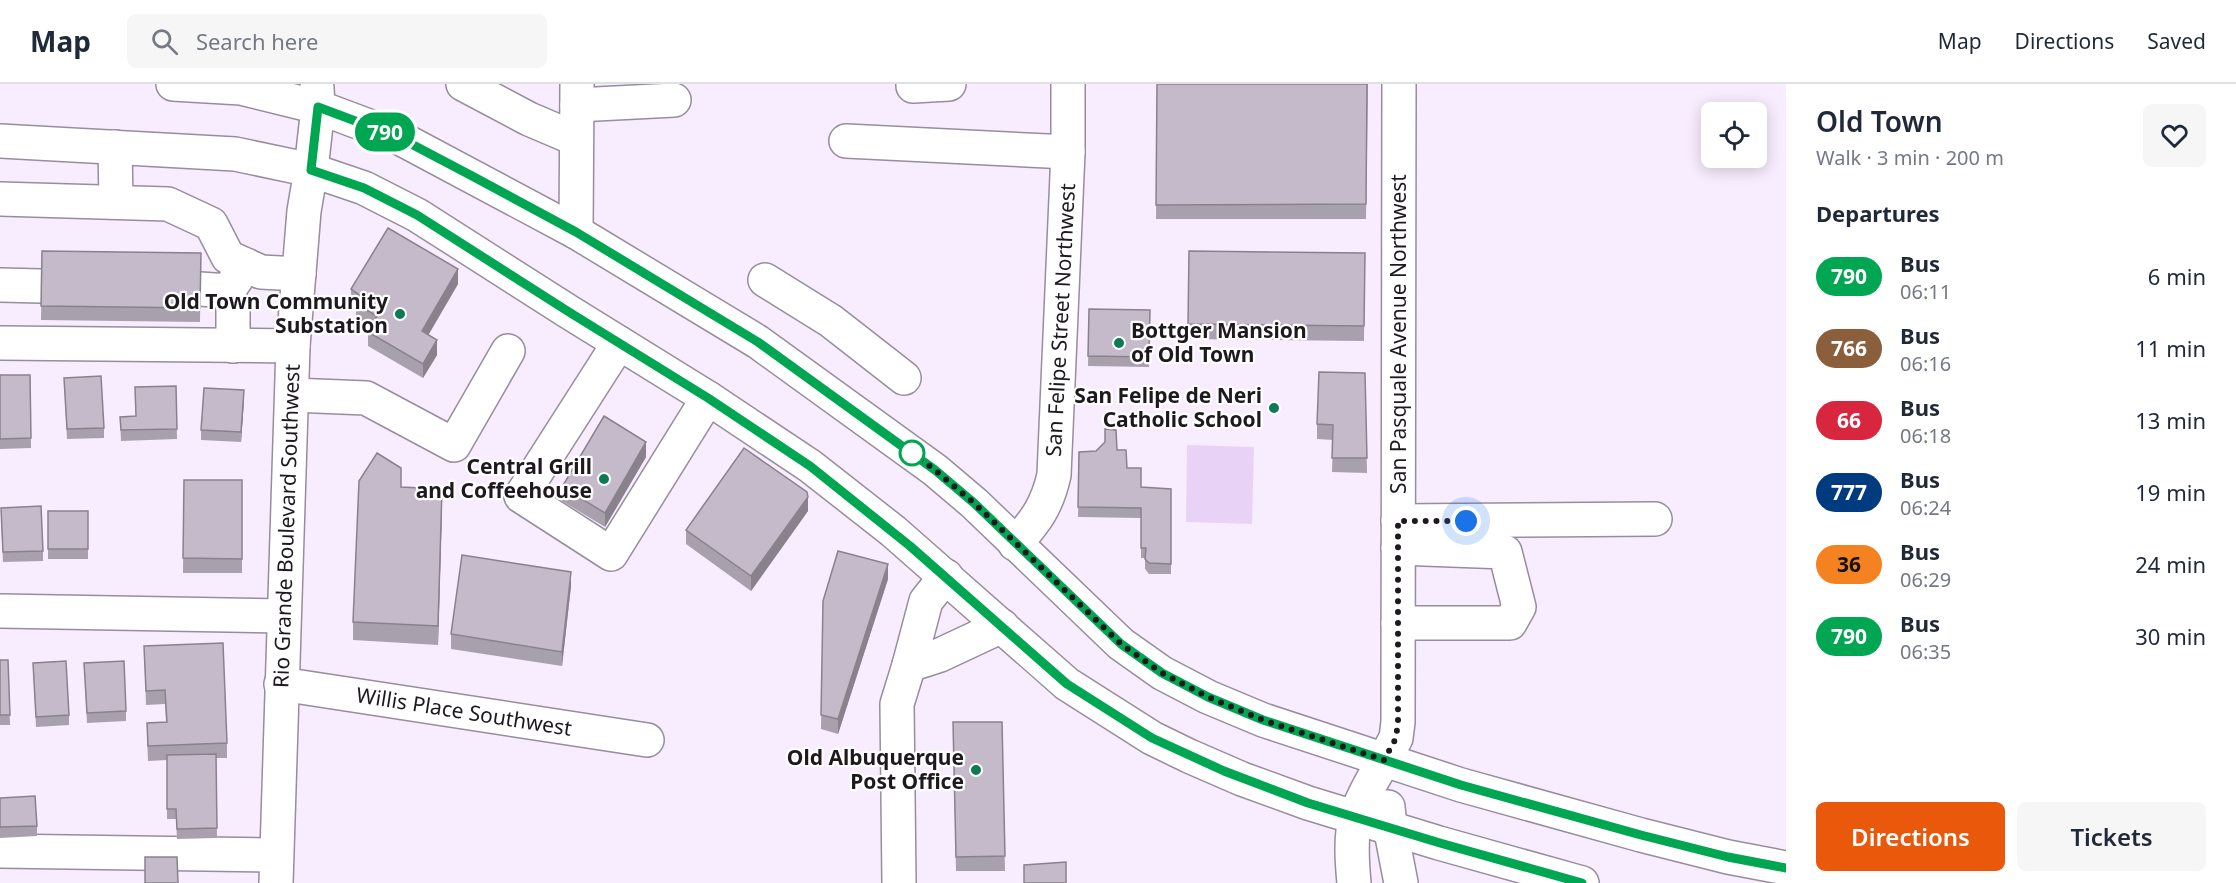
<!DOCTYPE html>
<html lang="en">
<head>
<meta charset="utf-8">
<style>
  :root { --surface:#fff; --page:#f6f6f7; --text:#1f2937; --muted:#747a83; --line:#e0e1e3; --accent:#ea580c }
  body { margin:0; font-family:"Noto Sans",sans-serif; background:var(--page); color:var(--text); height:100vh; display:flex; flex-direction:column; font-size:22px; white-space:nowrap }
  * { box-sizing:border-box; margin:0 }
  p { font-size:20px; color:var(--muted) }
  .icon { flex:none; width:33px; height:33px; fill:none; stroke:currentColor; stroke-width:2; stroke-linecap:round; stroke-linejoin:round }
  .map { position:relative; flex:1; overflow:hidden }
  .drawer { display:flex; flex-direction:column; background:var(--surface); width:450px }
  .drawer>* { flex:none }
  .badge { padding:0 12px; border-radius:20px; font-size:21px; line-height:39px }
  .buttons { position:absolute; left:1701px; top:18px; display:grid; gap:12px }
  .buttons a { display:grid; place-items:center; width:66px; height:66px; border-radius:9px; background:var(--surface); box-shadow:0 3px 15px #0003; font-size:30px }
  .you { position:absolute; width:30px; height:30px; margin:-15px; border:4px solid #fff; border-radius:50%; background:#1a73e8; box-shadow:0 0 0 9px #1a73e833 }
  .map>.badge { position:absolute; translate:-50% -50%; box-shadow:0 0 0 3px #fff }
  h2 { padding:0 30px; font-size:22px; line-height:54px }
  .round { display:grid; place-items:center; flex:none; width:63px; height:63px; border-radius:9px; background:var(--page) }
  .head { display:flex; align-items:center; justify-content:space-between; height:102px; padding:0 30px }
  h1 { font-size:28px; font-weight:600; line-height:45px }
  .action { display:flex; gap:12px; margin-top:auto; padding:12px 30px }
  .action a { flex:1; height:69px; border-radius:9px; background:var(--accent); color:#fff; font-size:24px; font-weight:600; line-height:69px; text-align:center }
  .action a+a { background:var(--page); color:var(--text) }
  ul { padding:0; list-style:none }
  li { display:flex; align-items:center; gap:18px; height:72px; padding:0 30px }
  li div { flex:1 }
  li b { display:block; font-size:22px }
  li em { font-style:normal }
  li .badge { min-width:66px; font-weight:700; text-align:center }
  header { display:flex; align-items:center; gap:36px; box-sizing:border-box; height:84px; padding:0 30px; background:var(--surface); border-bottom:2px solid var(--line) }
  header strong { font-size:28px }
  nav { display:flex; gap:33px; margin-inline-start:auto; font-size:21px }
  .search { width:420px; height:54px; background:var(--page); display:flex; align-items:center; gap:15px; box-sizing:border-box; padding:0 21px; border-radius:9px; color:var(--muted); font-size:22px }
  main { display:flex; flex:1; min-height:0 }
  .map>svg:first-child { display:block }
  .green { fill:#e8d2f6 }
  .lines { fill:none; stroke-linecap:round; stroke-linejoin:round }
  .minor-casing { stroke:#978d9c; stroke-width:36 }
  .major-casing { stroke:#978d9c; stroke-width:36 }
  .minor { stroke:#fff; stroke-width:33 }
  .major { stroke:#fff; stroke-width:33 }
  .wall { fill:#a9a0ae }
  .shaded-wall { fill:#89828d }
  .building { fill:#c4baca; stroke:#89828d; stroke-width:1.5 }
  .line-casing { stroke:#fff; stroke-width:14 }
  .line { stroke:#00a651; stroke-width:9 }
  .walk { stroke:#1d191f; stroke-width:6; stroke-dasharray:0 10.8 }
  .poi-dot { fill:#0d7a55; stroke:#fff; stroke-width:2 }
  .stop-dot { fill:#fff; stroke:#00a651; stroke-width:3 }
  .labels { text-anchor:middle; stroke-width:4.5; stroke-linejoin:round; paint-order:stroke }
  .poi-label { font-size:21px; font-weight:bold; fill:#1d191f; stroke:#fff; text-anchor:end }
  .street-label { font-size:21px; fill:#1d191f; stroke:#fff }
</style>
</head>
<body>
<header>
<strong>Map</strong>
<div class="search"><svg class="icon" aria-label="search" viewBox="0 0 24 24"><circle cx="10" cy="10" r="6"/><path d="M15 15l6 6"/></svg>Search here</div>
<nav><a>Map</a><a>Directions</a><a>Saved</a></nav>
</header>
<main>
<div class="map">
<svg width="1786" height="799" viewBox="0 0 1786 799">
  <rect width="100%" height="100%" fill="#f8edfe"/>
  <!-- green -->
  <path class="green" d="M 1187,361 L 1254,363 L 1252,440 L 1186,438 Z"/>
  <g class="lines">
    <!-- minor casing -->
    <g class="minor-casing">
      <g id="minor">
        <path d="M 463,0 L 529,35 L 576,55"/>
        <path d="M 913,0 L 913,2 L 949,0"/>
        <path d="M 577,21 L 674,16"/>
        <path d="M 846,57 L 1068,68"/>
        <path d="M 115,63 L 116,118"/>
        <path d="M 0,115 L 168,120 L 211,140 L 228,173 L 261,188 L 299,190"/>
        <path d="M 576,148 L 577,0"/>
        <path d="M 765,196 L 831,237 L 904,294"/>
        <path d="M 0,201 L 41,202"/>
        <path d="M 200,205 L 228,207 L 246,181"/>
        <path d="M 228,207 L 233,224 L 233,262"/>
        <path d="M 0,259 L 293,262"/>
        <path d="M 619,259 L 521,412 L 611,470 L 708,314"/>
        <path d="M 292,311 L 366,314 L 454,361 L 508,267"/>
        <path d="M 1398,437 L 1655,435"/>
        <path d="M 1015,460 C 1036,437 1047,422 1054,391 L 1068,68 L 1068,0"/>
        <path d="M 946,492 L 926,517 L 909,581 L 940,571 L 1002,542"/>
        <path d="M 0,527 L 283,532"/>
        <path d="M 1398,539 L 1510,539 L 1519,523 L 1505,468 L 1398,464"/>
        <path d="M 281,600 L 647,656"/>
        <path d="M 1384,676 L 1396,654 L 1398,638 L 1399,0"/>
        <path d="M 0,767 L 276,771"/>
        <path d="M 276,799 L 293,262 L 304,127 L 311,86"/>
        <path d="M 899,799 L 897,620 L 909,581"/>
      </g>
    </g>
    <!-- major casing -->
    <g class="major-casing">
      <g id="major">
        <path d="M 173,0 L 241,4 L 318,23 L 398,53 L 576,148 L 758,258 L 935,386 L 974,419 L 1121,560 L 1162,589 L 1208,613 L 1263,636 L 1461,701 L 1641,751 L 1728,773 L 1786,784"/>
        <path d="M 0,57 L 235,70 L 311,86 L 364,104 L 417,131 L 569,228 L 708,314 L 810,382 L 893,447 L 1067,600 L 1152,654 L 1189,672 L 1242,695 L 1308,719 L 1439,759 L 1582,799"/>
        <path d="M 311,86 L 318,23 L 317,4"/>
        <path d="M 1388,723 L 1390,742 L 1401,799"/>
        <path d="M 1354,799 C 1352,778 1350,752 1356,732 C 1362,712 1374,694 1384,676"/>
      </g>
    </g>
    <!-- minor -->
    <use href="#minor" class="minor"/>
    <!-- major -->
    <use href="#major" class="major"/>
  </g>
  <!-- wall -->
  <g class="wall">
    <path d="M 1157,0 L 1368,0 L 1366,135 L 1156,135 Z"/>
    <path d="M 42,167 L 201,169 L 200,238 L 41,236 Z"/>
    <path d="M 1189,167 L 1365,169 L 1364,257 L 1188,255 Z"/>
    <path d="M 458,200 L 428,251 L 437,271 L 423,294 L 368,262 L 368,248 L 371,243 L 356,234 L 356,223 L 351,220 L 351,205 Z"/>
    <path d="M 1089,225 L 1150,226 L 1149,283 L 1088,282 Z"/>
    <path d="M 1365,289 L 1367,389 L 1332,388 L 1333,356 L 1317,355 L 1317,340 Z"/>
    <path d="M 0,291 L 30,291 L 31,364 L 0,365 Z"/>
    <path d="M 64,294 L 104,344 L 104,354 L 67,355 Z"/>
    <path d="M 176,302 L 177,355 L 121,357 L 120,333 L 136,332 Z"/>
    <path d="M 244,316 L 241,358 L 201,356 L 201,346 Z"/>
    <path d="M 1117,366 L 1127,384 L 1141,403 L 1171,405 L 1171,490 L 1149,490 L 1145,485 L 1145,474 L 1141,474 L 1141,434 L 1078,433 L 1079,368 Z"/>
    <path d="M 646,373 L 605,443 L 562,417 L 562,403 Z"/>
    <path d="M 184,396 L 242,396 L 242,489 L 183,489 Z"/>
    <path d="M 442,423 L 438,561 L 353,556 L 353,538 Z"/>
    <rect x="48" y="427" width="40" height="48"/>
    <path d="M 808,427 L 751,507 L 686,460 L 686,446 Z"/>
    <path d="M 1,434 L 43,467 L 43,477 L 3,478 Z"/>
    <path d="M 888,495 L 838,650 L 821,645 L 823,517 Z"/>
    <path d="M 571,502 L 562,582 L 451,565 L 451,550 Z"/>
    <path d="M 144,562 L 227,659 L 227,674 L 216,674 L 217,754 L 177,755 L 176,735 L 167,735 L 167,676 L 148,677 L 147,654 L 147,639 L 166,638 L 165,620 L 146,621 Z"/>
    <path d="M 0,576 L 8,576 L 10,641 L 0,641 Z"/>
    <path d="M 33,579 L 69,631 L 69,641 L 36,643 Z"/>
    <path d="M 84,579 L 126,627 L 126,637 L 87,639 Z"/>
    <path d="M 953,638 L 1002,638 L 1005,787 L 956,787 Z"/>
    <path d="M 0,714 L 37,742 L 37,752 L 0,754 Z"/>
  </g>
  <!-- shaded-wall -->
  <g class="shaded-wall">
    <path d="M 458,185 L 458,200 L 422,262 L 422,247 Z"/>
    <path d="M 437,256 L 437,271 L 423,294 L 423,280 Z"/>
    <path d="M 244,306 L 244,316 L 241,358 L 241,348 Z"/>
    <path d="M 646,358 L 646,373 L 605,443 L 605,429 Z"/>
    <path d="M 442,405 L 442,423 L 438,561 L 438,542 Z"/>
    <path d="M 808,413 L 808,427 L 751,507 L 751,492 Z"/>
    <path d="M 888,480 L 888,495 L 838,650 L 838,635 Z"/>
    <path d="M 571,488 L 571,502 L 562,582 L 562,568 Z"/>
  </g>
  <!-- building -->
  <g class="building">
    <path d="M 1157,0 L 1367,0 L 1366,120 L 1156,121 Z"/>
    <path d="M 388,144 L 458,185 L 422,247 L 437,256 L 423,280 L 368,248 L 377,232 L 356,220 L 361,212 L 351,205 Z"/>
    <path d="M 42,167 L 201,169 L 200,224 L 41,222 Z"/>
    <path d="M 1189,167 L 1365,169 L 1364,242 L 1188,240 Z"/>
    <path d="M 1089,225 L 1150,226 L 1149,273 L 1088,272 Z"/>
    <path d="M 1319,288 L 1365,289 L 1367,374 L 1332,374 L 1333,341 L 1317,340 Z"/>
    <path d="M 0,291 L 30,291 L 31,354 L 0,355 Z"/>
    <path d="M 101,292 L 104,344 L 67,345 L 64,294 Z"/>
    <path d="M 176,302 L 177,345 L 121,346 L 120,333 L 136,332 L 135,303 Z"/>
    <path d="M 204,304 L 244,306 L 241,348 L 201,346 Z"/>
    <path d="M 604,332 L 646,358 L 605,429 L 562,403 Z"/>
    <path d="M 1105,345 L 1116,346 L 1117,366 L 1126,366 L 1127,384 L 1141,384 L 1141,403 L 1171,405 L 1171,480 L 1149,479 L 1145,475 L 1146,464 L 1141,464 L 1141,424 L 1078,423 L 1079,368 L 1096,367 L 1105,358 Z"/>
    <path d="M 744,364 L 807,408 L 808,413 L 751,492 L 686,446 Z"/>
    <path d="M 377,369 L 401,384 L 401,403 L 442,405 L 438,542 L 353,538 L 359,397 Z"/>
    <path d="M 184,396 L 242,396 L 242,475 L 183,474 Z"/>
    <path d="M 41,422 L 43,467 L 3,468 L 1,424 Z"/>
    <rect x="48" y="427" width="40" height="38"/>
    <path d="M 838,467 L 888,480 L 838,635 L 821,631 L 823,517 Z"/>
    <path d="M 462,471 L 571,488 L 562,568 L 451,550 Z"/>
    <path d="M 223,559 L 227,659 L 148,662 L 147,639 L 167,638 L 165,606 L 146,607 L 144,562 Z"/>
    <path d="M 0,576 L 8,576 L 10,631 L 0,631 Z"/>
    <path d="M 66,577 L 69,631 L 36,633 L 33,579 Z"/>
    <path d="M 124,577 L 126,627 L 87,629 L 84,579 Z"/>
    <path d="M 953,638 L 1002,638 L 1005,772 L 956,773 Z"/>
    <path d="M 216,670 L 217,744 L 177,745 L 176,725 L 167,725 L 167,671 Z"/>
    <path d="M 35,712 L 37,742 L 0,743 L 0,714 Z"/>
    <path d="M 145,773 L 177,773 L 178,799 L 145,799 Z"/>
    <path d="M 1066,778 L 1066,799 L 1024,799 L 1024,781 Z"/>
  </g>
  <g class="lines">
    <!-- line casing -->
    <g class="line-casing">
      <path id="line" d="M 1582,799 L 1440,759 L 1308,719 L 1224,687 L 1152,654 L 1067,600 L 910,462 L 810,382 L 708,314 L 569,228 L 417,131 L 364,104 L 311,86 L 318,23 L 398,53 L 474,93 L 576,148 L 758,258 L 935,386 L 974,419 L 1121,560 L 1162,589 L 1208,613 L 1263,636 L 1461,701 L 1641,751 L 1728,773 L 1786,784"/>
    </g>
    <!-- line -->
    <use href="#line" class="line"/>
    <!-- walk -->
    <path class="walk" d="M 912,369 L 935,386 L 974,419 L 1121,560 L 1162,589 L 1208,613 L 1263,636 L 1384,676 L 1396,654 L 1398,638 L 1398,437 L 1466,437"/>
  </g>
  <!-- markers -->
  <g class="poi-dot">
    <circle cx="400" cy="230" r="6"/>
    <circle cx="1119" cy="259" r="6"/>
    <circle cx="1274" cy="324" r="6"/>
    <circle cx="604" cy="395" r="6"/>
    <circle cx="976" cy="686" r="6"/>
  </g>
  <circle class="stop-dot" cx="912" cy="369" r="12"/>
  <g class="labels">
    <!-- poi labels -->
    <g class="poi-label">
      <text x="388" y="225">Old Town Community<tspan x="388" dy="24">Substation</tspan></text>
      <text x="1131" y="254" text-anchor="start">Bottger Mansion<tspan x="1131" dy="24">of Old Town</tspan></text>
      <text x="1262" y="319">San Felipe de Neri<tspan x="1262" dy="24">Catholic School</tspan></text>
      <text x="592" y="390">Central Grill<tspan x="592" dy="24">and Coffeehouse</tspan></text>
      <text x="964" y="681">Old Albuquerque<tspan x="964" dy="24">Post Office</tspan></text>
    </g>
    <!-- street labels -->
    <g class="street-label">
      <text transform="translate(1061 236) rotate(-87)" y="7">San Felipe Street Northwest</text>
      <text transform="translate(1399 250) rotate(-90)" y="7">San Pasquale Avenue Northwest</text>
      <text transform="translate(287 442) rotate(-88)" y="7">Rio Grande Boulevard Southwest</text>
      <text transform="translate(464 628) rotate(9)" y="7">Willis Place Southwest</text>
    </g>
  </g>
</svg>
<div class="buttons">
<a><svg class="icon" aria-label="locate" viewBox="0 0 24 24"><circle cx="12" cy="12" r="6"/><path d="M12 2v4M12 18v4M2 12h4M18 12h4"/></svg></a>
</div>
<div class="you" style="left:1466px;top:437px"></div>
<b class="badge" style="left:385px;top:48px;background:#00a651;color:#fff">790</b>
</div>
<section class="drawer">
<div class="head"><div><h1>Old Town</h1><p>Walk · 3 min · 200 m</p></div><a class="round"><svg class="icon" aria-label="heart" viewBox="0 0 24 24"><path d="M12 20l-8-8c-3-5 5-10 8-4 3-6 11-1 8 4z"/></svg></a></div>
<h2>Departures</h2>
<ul>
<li><span class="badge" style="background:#00a651;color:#fff">790</span><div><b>Bus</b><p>06:11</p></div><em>6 min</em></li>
<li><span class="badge" style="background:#8b5e3c;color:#fff">766</span><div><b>Bus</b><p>06:16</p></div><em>11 min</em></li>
<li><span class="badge" style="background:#d7263d;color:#fff">66</span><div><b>Bus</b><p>06:18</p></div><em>13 min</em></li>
<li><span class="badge" style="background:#003b80;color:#fff">777</span><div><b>Bus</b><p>06:24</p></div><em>19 min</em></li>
<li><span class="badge" style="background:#f58220;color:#111">36</span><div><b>Bus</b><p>06:29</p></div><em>24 min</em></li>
<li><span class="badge" style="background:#00a651;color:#fff">790</span><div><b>Bus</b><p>06:35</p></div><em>30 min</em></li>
</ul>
<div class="action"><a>Directions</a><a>Tickets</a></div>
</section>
</main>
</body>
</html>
